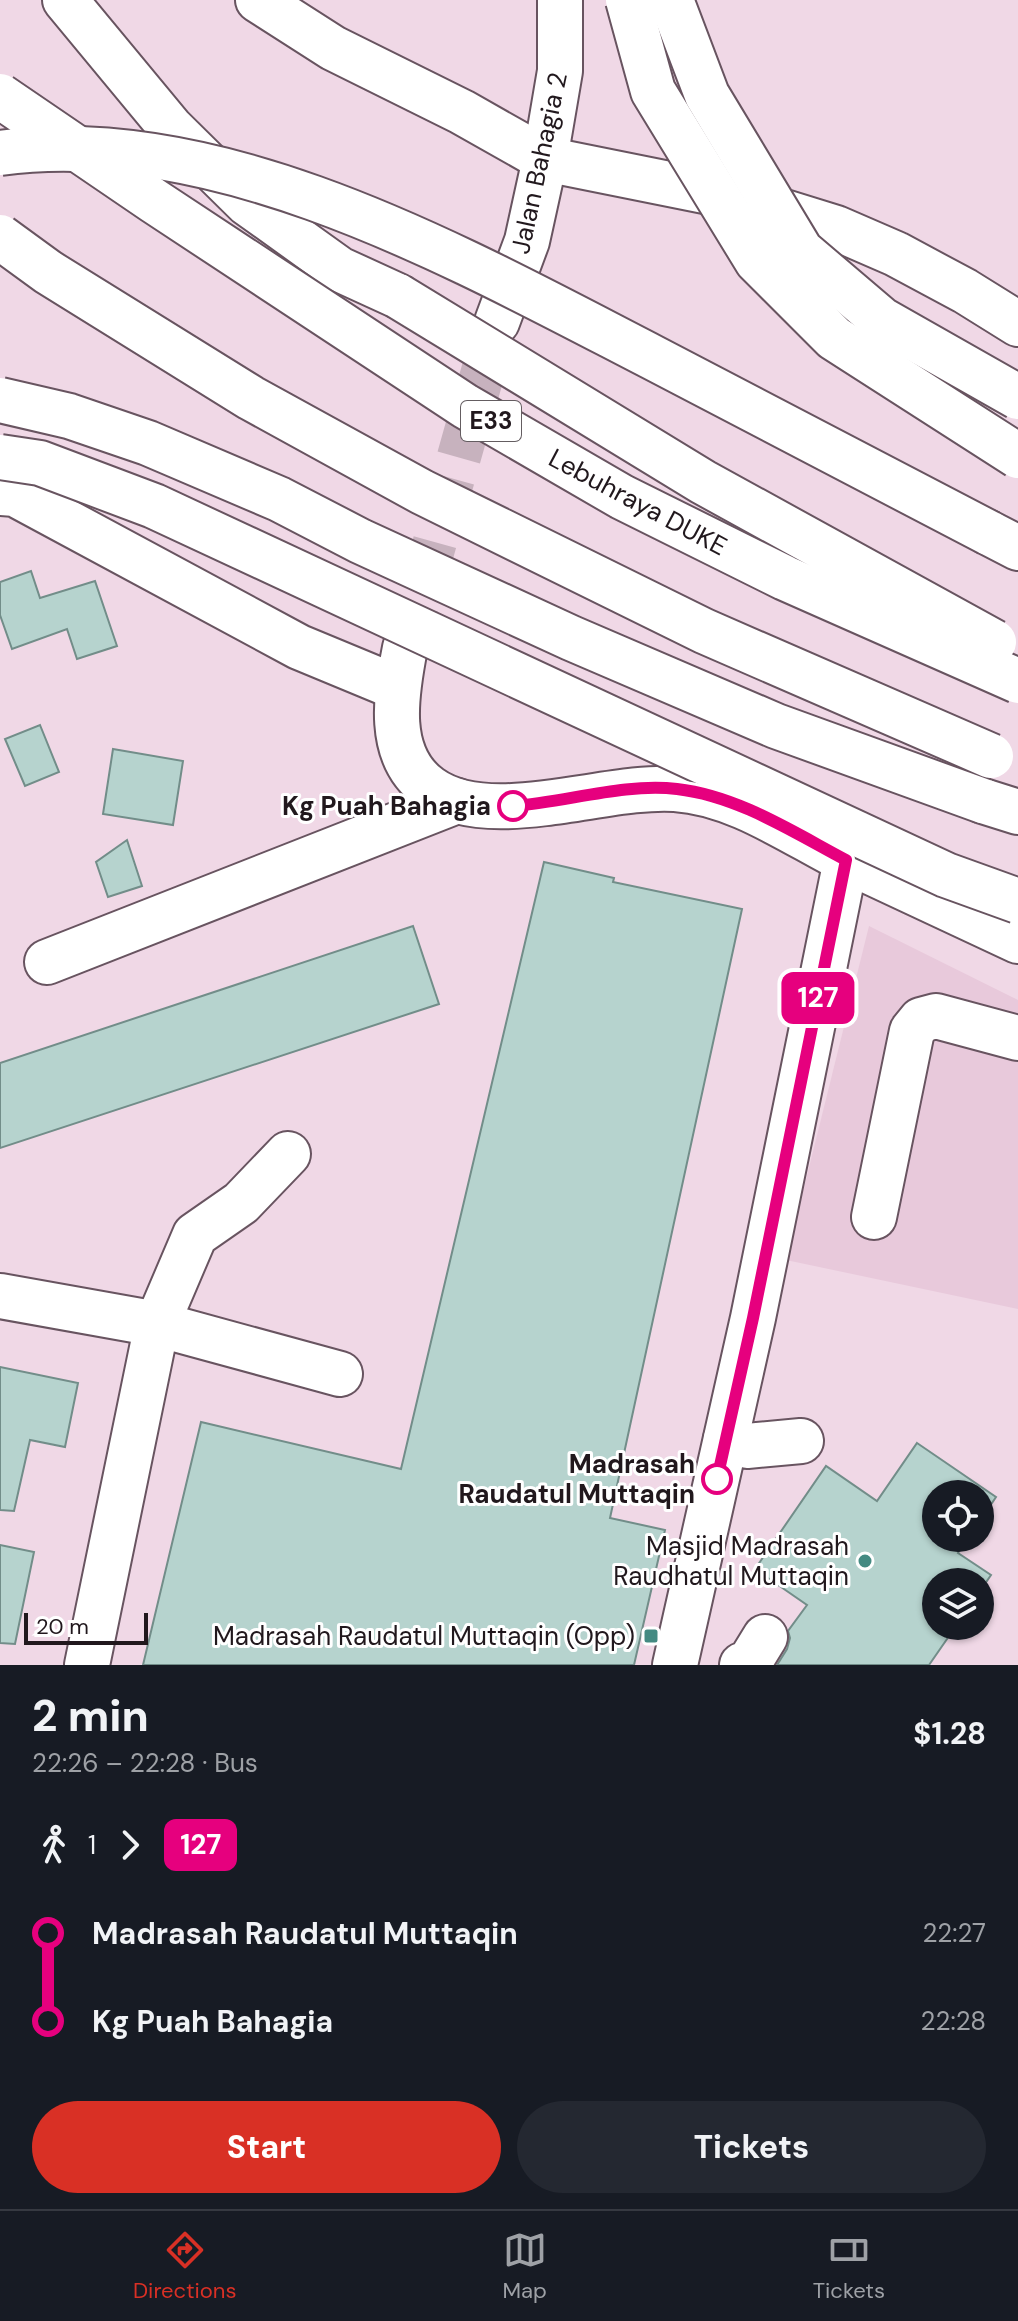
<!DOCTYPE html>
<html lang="en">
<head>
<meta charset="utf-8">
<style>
  :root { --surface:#171b24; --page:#242831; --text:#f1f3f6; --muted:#9ea1a6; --line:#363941; --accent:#d93025 }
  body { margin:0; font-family:"DM Sans",sans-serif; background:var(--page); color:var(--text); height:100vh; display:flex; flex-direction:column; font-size:30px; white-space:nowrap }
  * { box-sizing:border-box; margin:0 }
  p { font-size:26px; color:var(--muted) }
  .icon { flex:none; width:44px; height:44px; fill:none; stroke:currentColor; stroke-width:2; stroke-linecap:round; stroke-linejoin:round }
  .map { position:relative; height:1665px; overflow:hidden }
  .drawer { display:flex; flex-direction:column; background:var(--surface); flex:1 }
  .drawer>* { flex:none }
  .badge { padding:0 16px; border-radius:12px; font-size:28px; line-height:52px }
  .controls { position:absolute; left:922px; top:1480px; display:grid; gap:16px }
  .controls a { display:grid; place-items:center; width:72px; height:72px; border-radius:50%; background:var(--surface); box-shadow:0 2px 6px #0004; font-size:40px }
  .scale { position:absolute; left:24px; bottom:20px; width:124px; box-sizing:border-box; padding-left:8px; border:4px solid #21181d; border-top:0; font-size:22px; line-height:28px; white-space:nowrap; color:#21181d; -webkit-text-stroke:6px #fff; paint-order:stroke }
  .map>.badge { position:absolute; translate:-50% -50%; box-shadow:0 0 0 4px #fff }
  .legs { display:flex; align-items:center; gap:12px; height:88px; padding:0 32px; font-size:26px }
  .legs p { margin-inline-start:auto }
  .headline { display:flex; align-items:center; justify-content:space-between; height:136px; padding:0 32px }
  h1 { font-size:44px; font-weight:800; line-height:60px }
  .button { display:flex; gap:16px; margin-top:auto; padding:16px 32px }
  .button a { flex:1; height:92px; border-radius:48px; background:var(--accent); color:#fff; font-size:32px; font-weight:800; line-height:92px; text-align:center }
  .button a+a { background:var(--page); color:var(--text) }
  ul { padding:0 32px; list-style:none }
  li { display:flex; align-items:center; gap:28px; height:88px; font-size:30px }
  li i { display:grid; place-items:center; width:12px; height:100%; margin:0 10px; background:currentColor }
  li i::after { content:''; width:20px; height:20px; margin:-10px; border:6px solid; border-radius:50%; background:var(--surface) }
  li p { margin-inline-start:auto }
  li:first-child i { background:linear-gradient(#0000 50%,currentColor 0) }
  li:last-child i { background:linear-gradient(currentColor 50%,#0000 0) }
  .tabs { display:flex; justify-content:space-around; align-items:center; height:112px; border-top:2px solid var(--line); background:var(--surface); font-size:22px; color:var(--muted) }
  .tabs a { display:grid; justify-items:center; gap:4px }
  .tabs .active { color:var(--accent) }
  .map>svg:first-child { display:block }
  .built { fill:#e8c9db }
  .building { fill:#b6d3ce; stroke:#728d89; stroke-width:2 }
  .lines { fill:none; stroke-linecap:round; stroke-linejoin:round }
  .minor-tunnel { stroke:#c7b2be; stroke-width:44; stroke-dasharray:44 22; stroke-linecap:butt }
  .minor-casing { stroke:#685460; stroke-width:48 }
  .highway-casing { stroke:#685460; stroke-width:48 }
  .minor { stroke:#fff; stroke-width:44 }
  .highway { stroke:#fff; stroke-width:44 }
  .highway-bridge-casing { stroke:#685460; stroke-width:48; stroke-linecap:butt }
  .highway-bridge { stroke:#fff; stroke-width:44 }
  .line-1-casing { stroke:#fff; stroke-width:18 }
  .line-1 { stroke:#e6007e; stroke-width:12 }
  .stop-1-dot { fill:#fff; stroke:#e6007e; stroke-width:4 }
  .poi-dot { fill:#448a82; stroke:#fff; stroke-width:3 }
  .labels { text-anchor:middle; stroke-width:6; stroke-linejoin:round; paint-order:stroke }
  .shield { fill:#fff; stroke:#645d61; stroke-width:2 }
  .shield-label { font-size:24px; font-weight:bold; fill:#21181d }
  .street-label { font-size:26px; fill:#21181d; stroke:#fff }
  .stop-label { font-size:26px; font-weight:bold; fill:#21181d; stroke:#fff; text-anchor:end }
  .poi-label { font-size:26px; fill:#21181d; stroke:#fff; text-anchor:end }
</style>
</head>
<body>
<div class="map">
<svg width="1018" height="1665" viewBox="0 0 1018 1665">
  <rect width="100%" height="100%" fill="#f0d8e6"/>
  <!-- built -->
  <path class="built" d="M 869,926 L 1018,1000 L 1018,1309 L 786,1260 Z"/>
  <!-- building -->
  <g class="building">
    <path d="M 31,571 L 40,598 L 95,581 L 117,646 L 77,659 L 67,629 L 12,649 L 0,615 L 0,582 Z"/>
    <path d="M 40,725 L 59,772 L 25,786 L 5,739 Z"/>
    <path d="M 113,749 L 183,761 L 173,825 L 103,814 Z"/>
    <path d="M 127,840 L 142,886 L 108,897 L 96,862 Z"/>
    <path d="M 544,862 L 614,878 L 613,882 L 742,909 L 610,1518 L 665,1530 L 634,1665 L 143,1665 L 201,1422 L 401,1469 Z"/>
    <path d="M 413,926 L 439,1004 L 0,1148 L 0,1063 Z"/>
    <path d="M 0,1367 L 78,1383 L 65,1447 L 30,1440 L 14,1511 L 0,1510 Z"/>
    <path d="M 917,1443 L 996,1497 L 980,1521 L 980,1494 L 936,1494 L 936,1538 L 968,1538 L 958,1553 L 991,1575 L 980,1591 L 980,1582 L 936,1582 L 936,1626 L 956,1626 L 929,1665 L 777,1665 L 787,1649 L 790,1638 L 788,1631 L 807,1605 L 755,1569 L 826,1466 L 877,1501 Z"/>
    <path d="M 0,1545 L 34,1552 L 15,1644 L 0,1643 Z"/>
  </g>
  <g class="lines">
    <!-- minor-tunnel -->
    <path class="minor-tunnel" d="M 405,648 L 497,322"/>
    <!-- minor casing -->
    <g class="minor-casing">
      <g id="minor">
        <path d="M 258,0 L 333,48 L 462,112 L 545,159 L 739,198 L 836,228 L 896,254 L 965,291 L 1018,324"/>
        <path d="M 497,322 L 527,241 L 545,159 L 560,71 L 560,0"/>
        <path d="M 0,493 L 15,494 L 299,647 L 398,688"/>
        <path d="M 405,648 C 396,694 385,756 430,788 C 489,831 606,784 675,789 C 737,793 793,834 847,861 C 904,888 961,914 1018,941"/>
        <path d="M 47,962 L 457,801"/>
        <path d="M 874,1217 L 912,1031 L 921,1020 L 936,1016 L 1018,1038"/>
        <path d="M 0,1296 L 157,1324 L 340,1374"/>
        <path d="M 726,1439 L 747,1446 L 801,1441"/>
        <path d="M 87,1665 L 157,1324 L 195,1235 L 241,1203 L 288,1154"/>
        <path d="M 675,1665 L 753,1318 L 846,860"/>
        <path d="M 742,1665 L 749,1663 L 765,1637"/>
      </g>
    </g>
    <!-- highway casing -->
    <g class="highway-casing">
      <g id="highway">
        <path d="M 65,0 L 171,128 L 247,203 L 339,269 L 398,296"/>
        <path d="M 989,533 L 1018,548"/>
        <path d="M 983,801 L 1018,812"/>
      </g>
    </g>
    <!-- minor -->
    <use href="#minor" class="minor"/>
    <!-- highway -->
    <use href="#highway" class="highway"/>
    <!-- highway-bridge casing -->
    <g class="highway-bridge-casing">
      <g id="highway-bridge">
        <path d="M 628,0 L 653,91 L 757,261 L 834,338 L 1018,456"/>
        <path d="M 671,0 L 707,95 L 801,251 L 882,320 L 1018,397"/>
        <path d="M 0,96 L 154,201 L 465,406 L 622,497 L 785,578 L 1018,681"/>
        <path d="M 0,153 C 221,123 460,258 650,356 C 763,415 876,474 989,533"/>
        <path d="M 0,237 L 48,272 L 251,398 L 422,492 L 704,631 L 991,756"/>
        <path d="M 398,296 L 703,482 L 994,642"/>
        <path d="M 0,400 L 69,416 L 148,443 L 279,499 L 360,541 L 571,638 L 776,726 L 983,801"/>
        <path d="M 0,457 L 40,463 L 154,506 L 946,875 L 1018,901"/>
      </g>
    </g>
    <!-- highway-bridge -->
    <use href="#highway-bridge" class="highway-bridge"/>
  </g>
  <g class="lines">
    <!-- line-1 casing -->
    <g class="line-1-casing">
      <path id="line-1" d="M 513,806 C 567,802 623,783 677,789 C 738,796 793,832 846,860 L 753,1318 L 717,1479"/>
    </g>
    <!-- line-1 -->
    <use href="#line-1" class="line-1"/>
  </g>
  <!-- markers -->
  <g class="stop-1-dot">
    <circle cx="513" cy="806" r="14"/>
    <circle cx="717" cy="1479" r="14"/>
  </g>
  <g class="poi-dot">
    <circle cx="865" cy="1561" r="8"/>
    <rect x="643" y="1628" width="16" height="16" rx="4"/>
  </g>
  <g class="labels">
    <!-- shield labels -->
    <rect class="shield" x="461" y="401" width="60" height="40" rx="6"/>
    <g class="shield-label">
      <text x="491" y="429">E33</text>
    </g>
    <!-- street labels -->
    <g class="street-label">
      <text transform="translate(539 163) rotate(-78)" y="9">Jalan Bahagia 2</text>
      <text transform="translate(638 502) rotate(28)" y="9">Lebuhraya DUKE</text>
    </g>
    <!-- stop labels -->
    <g class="stop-label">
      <text x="491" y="815">Kg Puah Bahagia</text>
      <text x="695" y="1473">Madrasah<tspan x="695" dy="30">Raudatul Muttaqin</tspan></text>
    </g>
    <!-- poi labels -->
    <g class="poi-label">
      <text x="849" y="1555">Masjid Madrasah<tspan x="849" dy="30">Raudhatul Muttaqin</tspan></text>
      <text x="635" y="1645">Madrasah Raudatul Muttaqin (Opp)</text>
    </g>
  </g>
</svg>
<div class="controls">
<a><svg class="icon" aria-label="locate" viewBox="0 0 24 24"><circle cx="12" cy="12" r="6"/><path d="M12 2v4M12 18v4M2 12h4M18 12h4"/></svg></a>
<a><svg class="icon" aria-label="layers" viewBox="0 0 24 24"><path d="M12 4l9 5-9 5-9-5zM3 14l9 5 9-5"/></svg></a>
</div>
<div class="scale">20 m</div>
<b class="badge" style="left:818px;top:998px;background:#e6007e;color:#fff">127</b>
</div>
<section class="drawer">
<div class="headline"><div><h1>2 min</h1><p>22:26 – 22:28 · Bus</p></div><b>$1.28</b></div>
<div class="legs"><svg class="icon" aria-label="walk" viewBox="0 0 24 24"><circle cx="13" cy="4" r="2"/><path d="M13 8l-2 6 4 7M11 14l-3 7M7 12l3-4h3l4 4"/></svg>1<svg class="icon" aria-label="forward" viewBox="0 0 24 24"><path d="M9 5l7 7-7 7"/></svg><b class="badge" style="background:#e6007e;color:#fff">127</b></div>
<ul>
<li><i style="color:#e6007e"></i><b>Madrasah Raudatul Muttaqin</b><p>22:27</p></li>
<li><i style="color:#e6007e"></i><b>Kg Puah Bahagia</b><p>22:28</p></li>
</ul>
<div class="button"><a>Start</a><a>Tickets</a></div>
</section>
<nav class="tabs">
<a class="active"><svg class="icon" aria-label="directions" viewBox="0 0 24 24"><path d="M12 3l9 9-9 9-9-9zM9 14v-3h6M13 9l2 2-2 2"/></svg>Directions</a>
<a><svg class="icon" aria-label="map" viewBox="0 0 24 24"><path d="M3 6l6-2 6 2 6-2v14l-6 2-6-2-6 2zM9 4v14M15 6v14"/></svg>Map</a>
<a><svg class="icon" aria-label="tickets" viewBox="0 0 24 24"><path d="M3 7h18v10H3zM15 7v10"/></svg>Tickets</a>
</nav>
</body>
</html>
